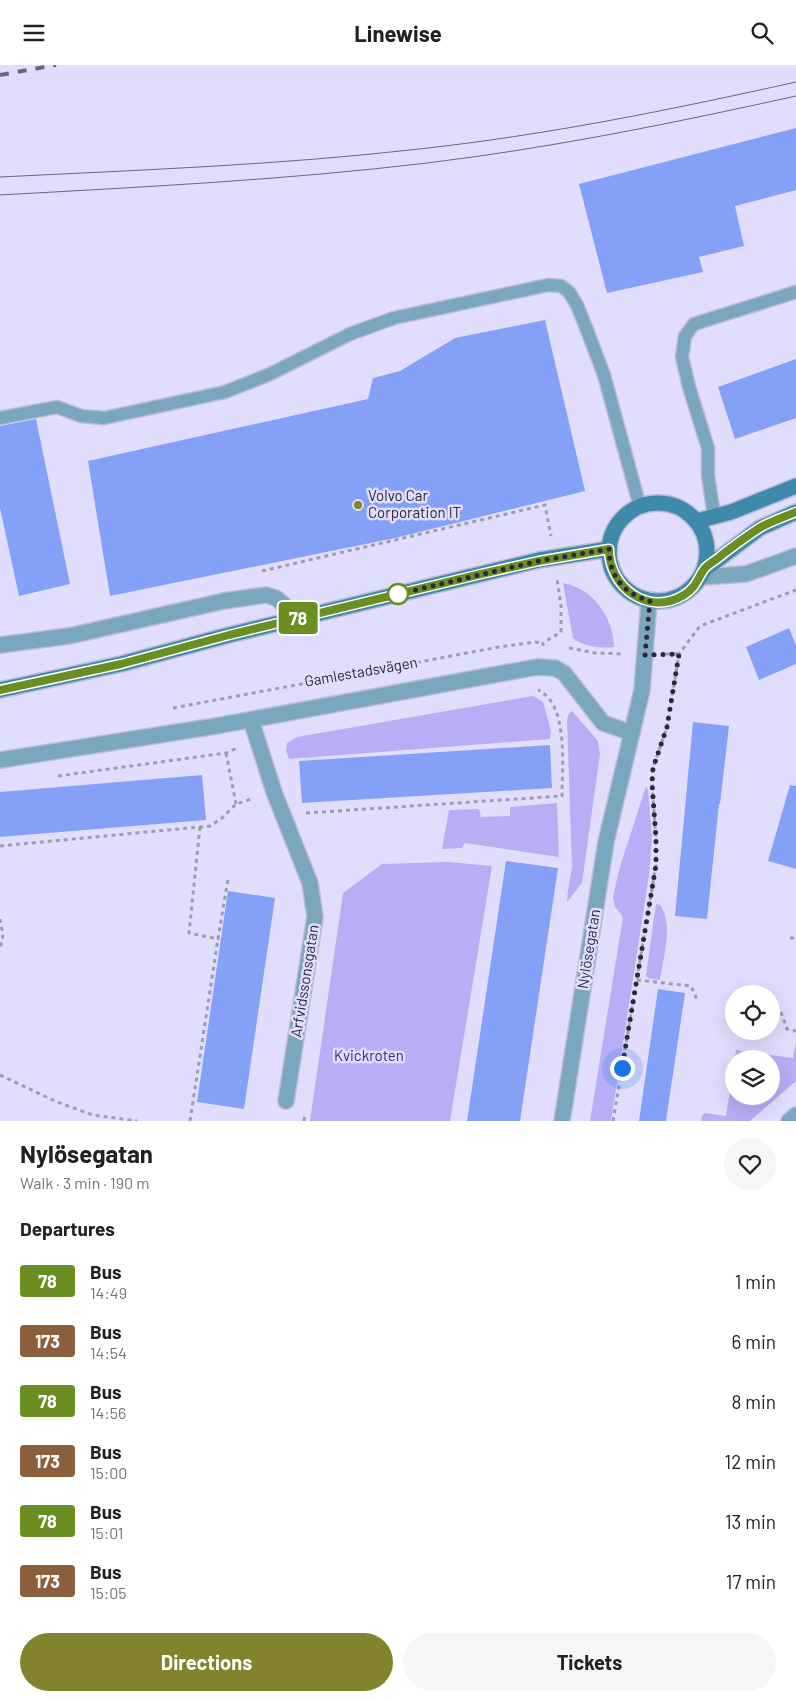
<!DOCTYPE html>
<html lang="en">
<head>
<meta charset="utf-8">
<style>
  :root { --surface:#fff; --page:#f6f6f6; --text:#202124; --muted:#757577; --accent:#82832c }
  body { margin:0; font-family:Barlow,sans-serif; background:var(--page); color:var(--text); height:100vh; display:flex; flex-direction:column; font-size:19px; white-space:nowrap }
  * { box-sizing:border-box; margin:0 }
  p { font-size:16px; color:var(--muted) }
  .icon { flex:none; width:28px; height:28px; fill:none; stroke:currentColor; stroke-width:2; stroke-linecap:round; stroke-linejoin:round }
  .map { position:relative; height:1056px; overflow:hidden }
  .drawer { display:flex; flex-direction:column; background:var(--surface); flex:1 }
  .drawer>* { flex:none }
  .badge { padding:0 10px; border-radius:4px; font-size:18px; line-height:32px }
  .tools { position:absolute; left:725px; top:920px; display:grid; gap:10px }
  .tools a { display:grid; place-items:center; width:55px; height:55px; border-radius:50%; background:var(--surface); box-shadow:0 5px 20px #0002; font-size:25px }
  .you { position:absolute; width:25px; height:25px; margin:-12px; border:4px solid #fff; border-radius:50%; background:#1a73e8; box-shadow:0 0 0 8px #1a73e833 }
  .map>.badge { position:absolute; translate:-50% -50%; box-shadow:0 0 0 2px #fff }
  h2 { padding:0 20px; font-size:19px; line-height:45px }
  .round { display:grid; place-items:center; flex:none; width:52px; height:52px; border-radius:26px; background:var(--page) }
  .head { display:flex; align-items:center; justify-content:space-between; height:85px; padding:0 20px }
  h1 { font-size:24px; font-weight:700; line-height:38px }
  .action { display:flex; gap:10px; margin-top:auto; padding:10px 20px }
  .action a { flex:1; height:58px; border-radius:30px; background:var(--accent); color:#fff; font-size:20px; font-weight:700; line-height:58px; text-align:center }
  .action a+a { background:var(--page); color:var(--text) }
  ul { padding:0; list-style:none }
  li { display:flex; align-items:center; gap:15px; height:60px; padding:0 20px }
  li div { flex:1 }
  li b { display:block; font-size:19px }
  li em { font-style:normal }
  li .badge { min-width:55px; font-weight:700; text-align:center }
  header { display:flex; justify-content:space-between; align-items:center; height:65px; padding:0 20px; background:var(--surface); font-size:22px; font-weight:700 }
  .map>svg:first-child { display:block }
  .green { fill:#b7aef6 }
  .building { fill:#85a1f7 }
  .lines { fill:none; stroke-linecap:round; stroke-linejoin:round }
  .lane-casing { stroke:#bdbad6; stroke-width:15 }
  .street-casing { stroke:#bdbad6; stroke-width:18 }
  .secondary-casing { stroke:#bdbad6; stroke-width:18 }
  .path { stroke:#9e9cb5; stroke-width:3; stroke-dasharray:4 4; stroke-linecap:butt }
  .lane { stroke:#7aa7bd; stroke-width:12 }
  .street { stroke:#7aa7bd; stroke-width:15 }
  .secondary { stroke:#3f89aa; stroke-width:15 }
  .tram { stroke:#69667b; stroke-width:1 }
  .rail { stroke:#69667b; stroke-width:4; stroke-dasharray:9 9; stroke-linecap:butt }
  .line-casing { stroke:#fff; stroke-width:11 }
  .line { stroke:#6b8e23; stroke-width:8 }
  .walk { stroke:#2b2938; stroke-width:5; stroke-dasharray:0 9 }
  .poi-dot { fill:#82832c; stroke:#e1defd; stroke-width:2 }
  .stop-dot { fill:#fff; stroke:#6b8e23; stroke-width:2.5 }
  .labels { text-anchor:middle; stroke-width:5; stroke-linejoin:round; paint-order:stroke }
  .poi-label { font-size:15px; fill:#2b2938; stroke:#e1defd; text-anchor:start }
  .street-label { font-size:15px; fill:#2b2938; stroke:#e1defd }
  .park-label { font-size:15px; fill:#41238a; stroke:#e1defd }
</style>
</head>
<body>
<header><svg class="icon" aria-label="menu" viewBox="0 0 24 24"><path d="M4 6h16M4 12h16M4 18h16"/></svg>Linewise<svg class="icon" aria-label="search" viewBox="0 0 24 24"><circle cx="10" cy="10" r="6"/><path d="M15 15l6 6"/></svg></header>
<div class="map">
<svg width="796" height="1056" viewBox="0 0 796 1056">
  <rect width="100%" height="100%" fill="#e1defd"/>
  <!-- green -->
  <g class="green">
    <path d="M 563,518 C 593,523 613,552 614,582 C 602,584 582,581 573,573 Z"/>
    <path d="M 533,631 L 543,637 L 551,666 L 550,674 L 289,694 L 286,686 L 287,678 L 297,672 Z"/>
    <path d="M 572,646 L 598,676 L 600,689 L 582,818 L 567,837 L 568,825 L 572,802 L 567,654 L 569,648 Z"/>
    <path d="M 646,721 L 648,725 L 652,772 L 649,810 L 611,1056 L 590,1056 L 623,852 L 615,842 L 613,832 L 619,805 Z"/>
    <path d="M 557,738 L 559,792 L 465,778 L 462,783 L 442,784 L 449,745 L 479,744 L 481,752 L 510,751 L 510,742 Z"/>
    <path d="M 449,797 L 492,801 L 450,1056 L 310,1056 L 343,828 L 382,799 Z"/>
    <path d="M 656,839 L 660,840 C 674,859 663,893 660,915 L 648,913 L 646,910 Z"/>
    <path d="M 796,976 L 796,1016 L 750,1056 L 701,1056 L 702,1050 L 705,1048 L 726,1051 L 734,1000 L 734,1031 L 771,1031 L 771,994 L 735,994 L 736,985 L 793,993 Z"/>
  </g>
  <!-- building -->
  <g class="building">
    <path d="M 796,63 L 796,125 L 735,141 L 744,181 L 699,192 L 703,207 L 607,228 L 579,119 Z"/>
    <path d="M 545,255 L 585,426 L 395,473 L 110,531 L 88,396 L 368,334 L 373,313 L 400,306 L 455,273 Z"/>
    <path d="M 796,294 L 796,353 L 735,374 L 718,322 Z"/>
    <path d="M 36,354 L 70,519 L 19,531 L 0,443 L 0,361 Z"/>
    <path d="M 789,563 L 796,580 L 796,599 L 759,615 L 746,582 Z"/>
    <path d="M 693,657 L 729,661 L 720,739 L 719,739 L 707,854 L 675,851 Z"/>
    <path d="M 550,680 L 552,723 L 302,738 L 299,696 Z"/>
    <path d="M 202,710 L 206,755 L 0,772 L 0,727 Z"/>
    <path d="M 790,720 L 796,721 L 796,804 L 768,796 Z"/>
    <path d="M 506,796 L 558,803 L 520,1056 L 467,1056 Z"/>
    <path d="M 228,826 L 275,833 L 244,1044 L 197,1037 Z"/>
    <path d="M 658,924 L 685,928 L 666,1056 L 639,1056 Z"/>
  </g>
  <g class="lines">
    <!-- lane casing -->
    <g class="lane-casing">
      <g id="lane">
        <path d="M 0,353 L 57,342 L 81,351 L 104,353 L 225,327 L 268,310 L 350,269 L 394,253 L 548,220 L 561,221 L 569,227 L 577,240 L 587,265 L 604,310 L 640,442"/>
        <path d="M 714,451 L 708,410 L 708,383 L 689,322 L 682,292 L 685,271 L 694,259 L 796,227"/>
      </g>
    </g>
    <!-- street casing -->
    <g class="street-casing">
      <g id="street">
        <path d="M 701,512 L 746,509 L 796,491"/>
        <path d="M 0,580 L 69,571 L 224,536 L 266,530 L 276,533 L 283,539 L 290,555"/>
        <path d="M 251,655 L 274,727 L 310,818 L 315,852 L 286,1036"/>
        <path d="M 0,695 L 216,661 L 537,602 L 555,603 L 564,608 L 603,658 L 632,668"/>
        <path d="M 562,1056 L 606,777 L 642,625 L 649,536"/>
        <path d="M 789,1056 L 796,1050"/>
      </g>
    </g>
    <!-- secondary casing -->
    <g class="secondary-casing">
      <g id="secondary">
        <circle cx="658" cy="487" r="49"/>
        <path d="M 697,456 L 731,447 L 796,421"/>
        <path d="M 705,504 L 760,463 L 796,447"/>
        <path d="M 0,625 L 121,599 L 229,570 L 481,509 L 539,495 L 609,484"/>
      </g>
    </g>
    <!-- path -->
    <g class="path">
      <path d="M 262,506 L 545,440 L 551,471"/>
      <path d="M 543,581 L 543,578 L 561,567 L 561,541 L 557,514"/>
      <path d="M 569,583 L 595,588 L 624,589"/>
      <path d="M 666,589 L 679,589"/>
      <path d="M 173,643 L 499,582 L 535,577 L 543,578"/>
      <path d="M 226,688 L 236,739"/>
      <path d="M 58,711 L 226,688 L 237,683"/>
      <path d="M 306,748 L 562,731 C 562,702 569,639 538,625"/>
      <path d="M 200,762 L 189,868 L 218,874 L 228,814"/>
      <path d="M 0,781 L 210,761 L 222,753 L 236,739 L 254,733"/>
      <path d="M 0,854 L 3,870 L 0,885"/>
      <path d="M 790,873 L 796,873"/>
      <path d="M 637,915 L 691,921 L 698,937"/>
      <path d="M 781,947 L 787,964 L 796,966"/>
      <path d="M 0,1010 L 57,1037 L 93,1050 L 137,1056"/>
      <path d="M 190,1056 L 218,874"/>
      <path d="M 304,1056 L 305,1048"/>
      <path d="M 613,1056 L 656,800 L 656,774 L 652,718 L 653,703 L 667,662 L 679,589 L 700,561 L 796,525"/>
    </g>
    <!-- lane -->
    <use href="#lane" class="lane"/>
    <!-- street -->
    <use href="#street" class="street"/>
    <!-- secondary -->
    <use href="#secondary" class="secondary"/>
    <!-- tram -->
    <g class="tram">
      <path d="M 0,112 C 140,105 280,100 419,84 C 547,70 670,45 796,17"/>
      <path d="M 0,130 C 142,122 285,115 427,98 C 551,83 674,58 796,31"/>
    </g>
    <!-- rail -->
    <path class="rail" d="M 0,10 L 56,0"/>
  </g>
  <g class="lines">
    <!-- line casing -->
    <g class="line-casing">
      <path id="line" d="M 0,625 L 121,599 L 229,570 L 481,509 L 539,496 L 609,484 C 609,522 648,552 684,530 C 698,521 697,513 705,503 C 710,498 718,494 723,489 C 735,480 748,470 761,462 C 772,456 784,452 796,447"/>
    </g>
    <!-- line -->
    <use href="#line" class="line"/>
    <!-- walk -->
    <path class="walk" d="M 398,529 L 539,496 L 609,484 C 609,511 624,529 650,536 L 645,590 L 679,589 L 667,662 L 653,703 L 652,718 L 656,774 L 656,800 L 622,1003"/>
  </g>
  <!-- markers -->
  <circle class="poi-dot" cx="358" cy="440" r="5"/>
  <circle class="stop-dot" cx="398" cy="529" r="10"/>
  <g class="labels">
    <!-- poi labels -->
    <g class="poi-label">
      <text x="368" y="436">Volvo Car<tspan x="368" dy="17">Corporation IT</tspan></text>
    </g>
    <!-- street labels -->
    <g class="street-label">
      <text transform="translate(361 607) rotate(-10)" y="5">Gamlestadsvägen</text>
      <text transform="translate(589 884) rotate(-81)" y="5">Nylösegatan</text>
      <text transform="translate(305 916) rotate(-81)" y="5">Arfvidssonsgatan</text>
    </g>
    <!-- park labels -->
    <g class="park-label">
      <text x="369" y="996">Kvickroten</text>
    </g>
  </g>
</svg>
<div class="tools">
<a><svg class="icon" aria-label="locate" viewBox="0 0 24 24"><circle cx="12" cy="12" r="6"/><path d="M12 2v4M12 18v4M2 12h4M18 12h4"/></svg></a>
<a><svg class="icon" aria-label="layers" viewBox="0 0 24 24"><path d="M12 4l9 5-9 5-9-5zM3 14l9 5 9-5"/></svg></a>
</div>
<div class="you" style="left:622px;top:1003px"></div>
<b class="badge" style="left:298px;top:553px;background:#6b8e23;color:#fff">78</b>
</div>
<section class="drawer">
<div class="head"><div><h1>Nylösegatan</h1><p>Walk · 3 min · 190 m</p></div><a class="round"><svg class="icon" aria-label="heart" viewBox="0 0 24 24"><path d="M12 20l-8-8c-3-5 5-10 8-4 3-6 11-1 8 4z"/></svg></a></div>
<h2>Departures</h2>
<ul>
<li><span class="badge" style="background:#6b8e23;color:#fff">78</span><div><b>Bus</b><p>14:49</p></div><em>1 min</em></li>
<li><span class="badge" style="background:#8b5e3c;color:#fff">173</span><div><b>Bus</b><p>14:54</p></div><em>6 min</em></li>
<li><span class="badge" style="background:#6b8e23;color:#fff">78</span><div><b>Bus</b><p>14:56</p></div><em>8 min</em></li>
<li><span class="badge" style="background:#8b5e3c;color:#fff">173</span><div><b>Bus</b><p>15:00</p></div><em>12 min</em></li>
<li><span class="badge" style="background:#6b8e23;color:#fff">78</span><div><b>Bus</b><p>15:01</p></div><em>13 min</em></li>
<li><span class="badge" style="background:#8b5e3c;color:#fff">173</span><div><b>Bus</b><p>15:05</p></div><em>17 min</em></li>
</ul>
<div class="action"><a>Directions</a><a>Tickets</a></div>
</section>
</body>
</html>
